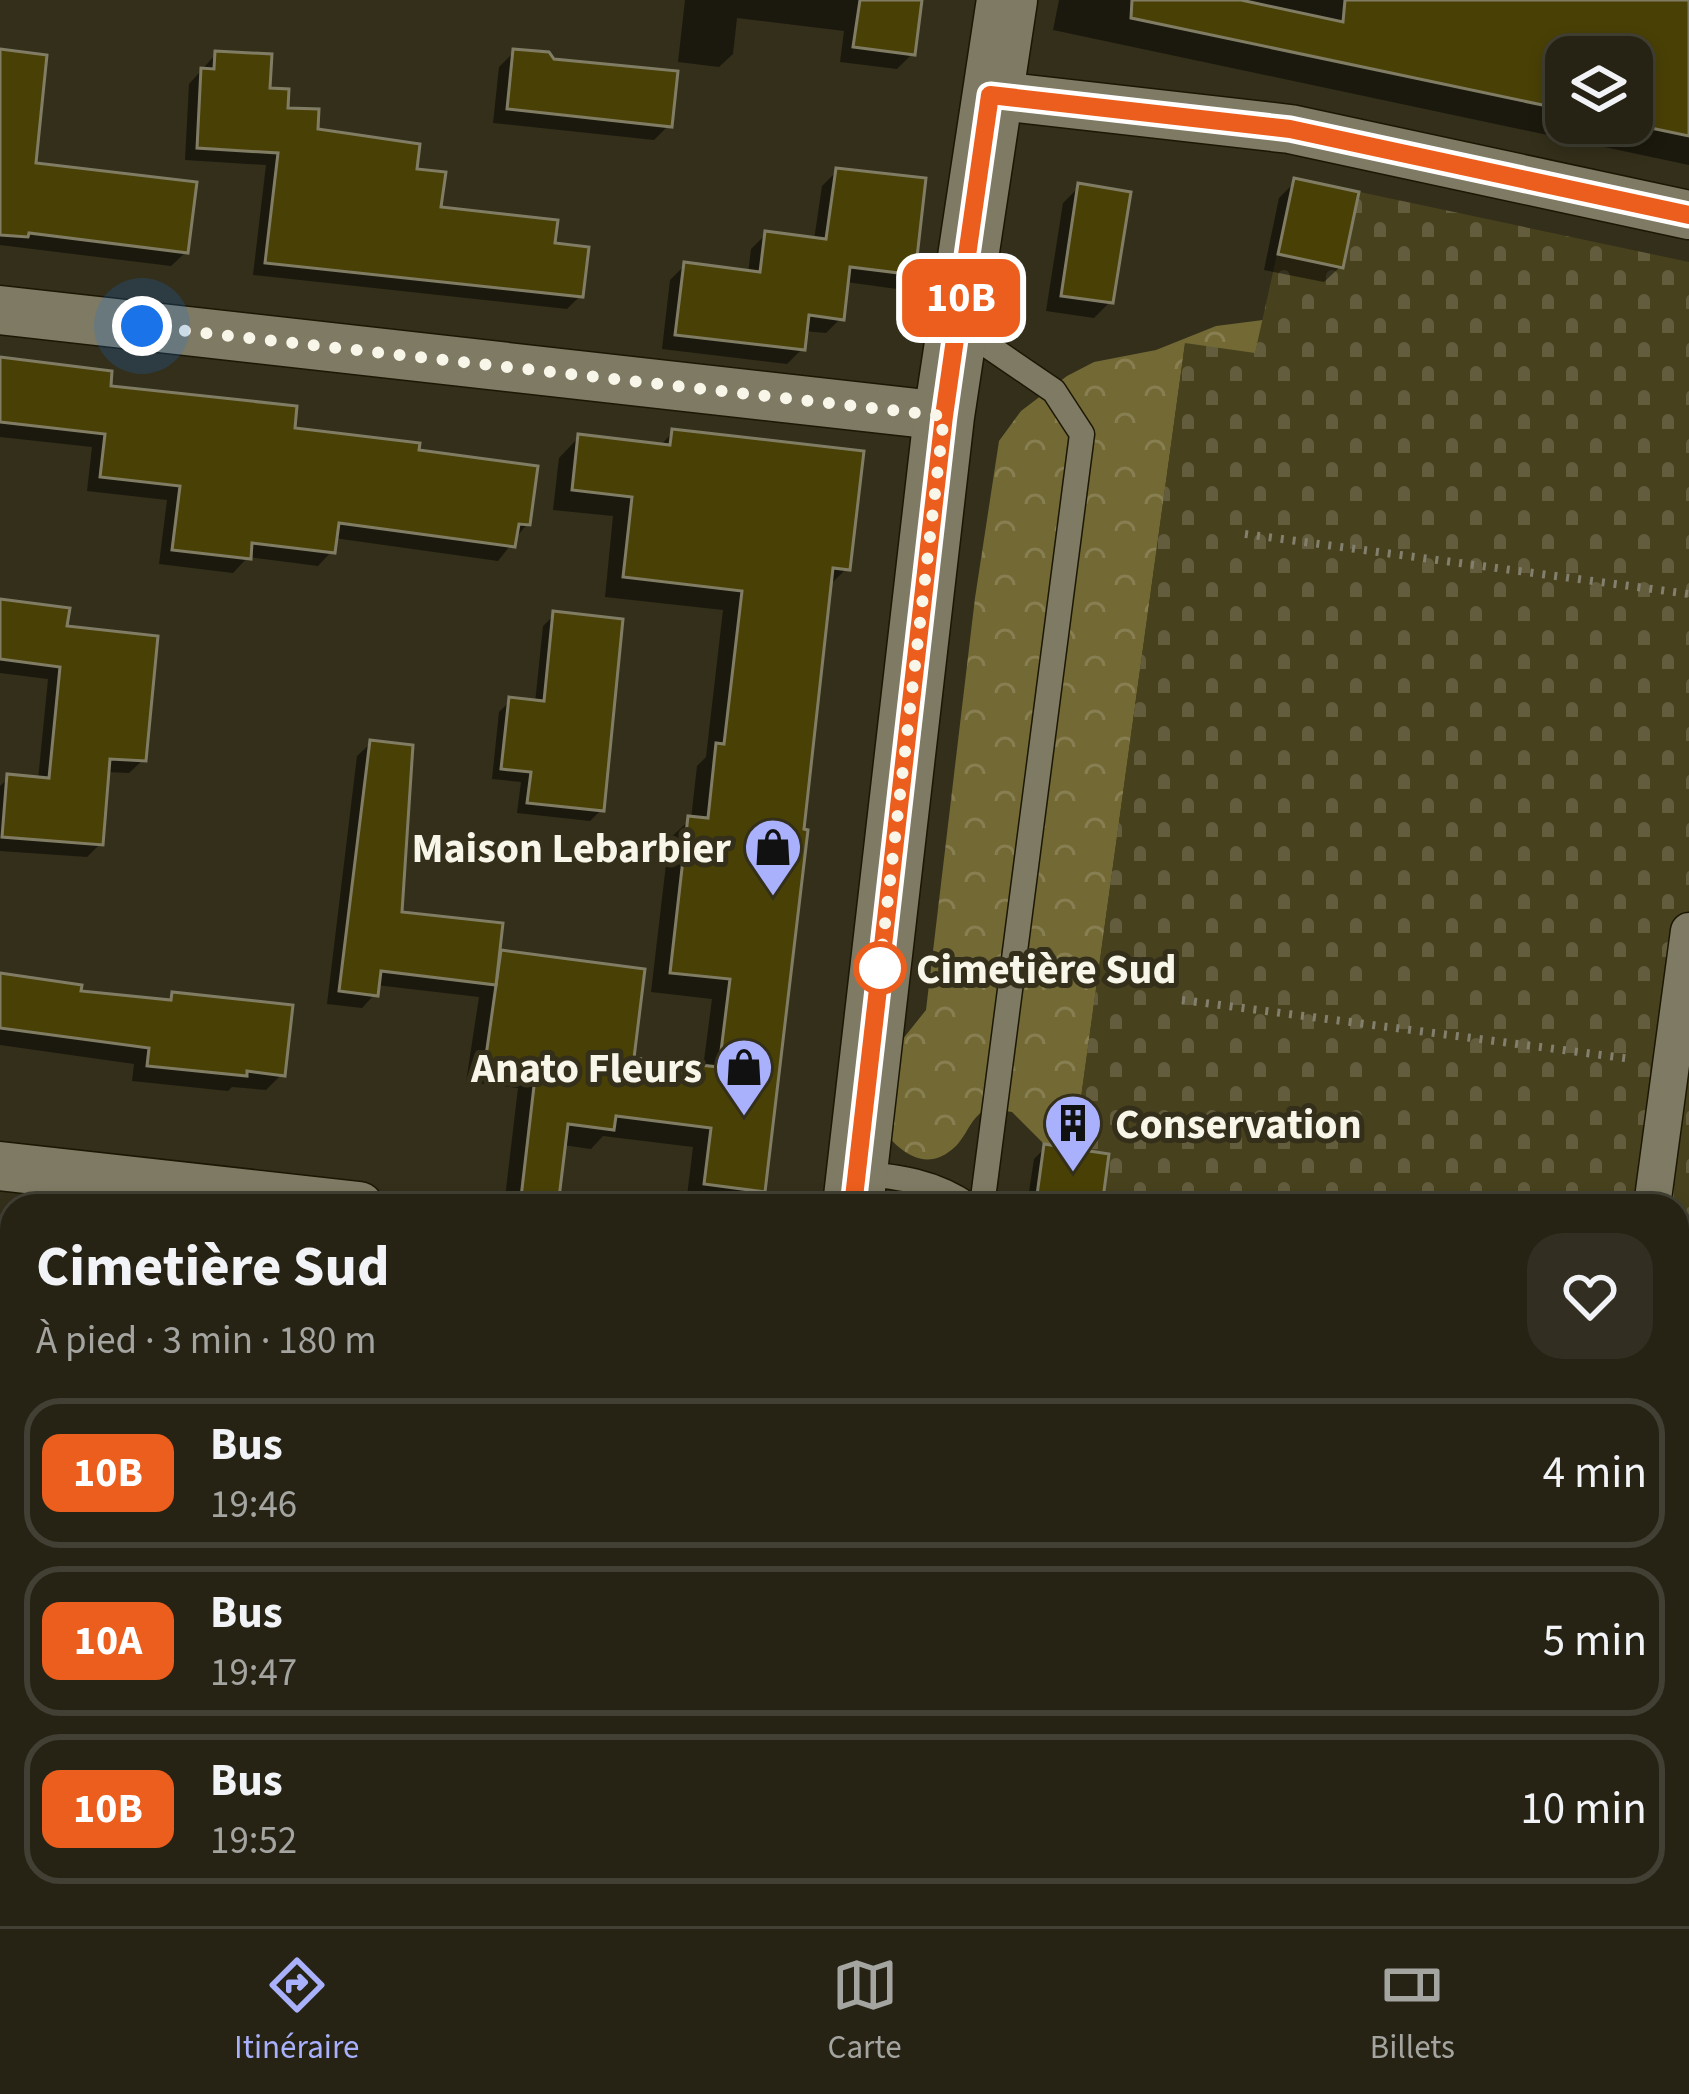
<!DOCTYPE html>
<html lang="fr">
<head>
<meta charset="utf-8">
<style>
  :root { --surface:#262314; --page:#322f22; --text:#f1f3f6; --muted:#a4a4a0; --line:#424034; --accent:#a9b0fc }
  body { margin:0; font-family:"Source Sans 3",sans-serif; background:var(--page); color:var(--text); height:100vh; display:flex; flex-direction:column; font-size:45px; white-space:nowrap }
  * { box-sizing:border-box; margin:0 }
  p { font-size:39px; color:var(--muted) }
  .icon { flex:none; width:66px; height:66px; fill:none; stroke:currentColor; stroke-width:2; stroke-linecap:round; stroke-linejoin:round }
  .map { position:relative; flex:1; overflow:hidden }
  .details { position:absolute; left:0px; top:1194px; width:1689px; height:732px; display:flex; flex-direction:column; background:var(--surface); border-radius:36px 36px 0 0; box-shadow:0 6px 18px #0003,0 0 0 3px var(--line) }
  .details>* { flex:none }
  .badge { padding:0 24px; border-radius:18px; font-size:42px; line-height:78px }
  .fabs { position:absolute; left:1545px; top:36px; display:grid; gap:24px }
  .fabs a { display:grid; place-items:center; width:108px; height:108px; border-radius:24px; background:var(--surface); box-shadow:0 6px 18px #0003,0 0 0 3px var(--line); font-size:60px }
  .you { position:absolute; width:60px; height:60px; margin:-30px; border:9px solid #fff; border-radius:50%; background:#1a73e8; box-shadow:0 0 0 18px #1a73e833 }
  .map>.badge { position:absolute; translate:-50% -50%; box-shadow:0 0 0 6px #fff }
  .round { display:grid; place-items:center; flex:none; width:126px; height:126px; border-radius:36px; background:var(--page) }
  .overview { display:flex; align-items:center; justify-content:space-between; height:204px; padding:0 36px }
  h1 { font-size:57px; font-weight:700; line-height:90px }
  ul { padding:0; list-style:none }
  li { display:flex; align-items:center; gap:36px; height:150px; margin:0 24px 18px; padding:0 12px; border:6px solid var(--line); border-radius:36px }
  li div { flex:1 }
  li b { display:block; font-size:45px }
  li em { font-style:normal }
  li .badge { min-width:132px; font-weight:700; text-align:center }
  .dock { display:flex; justify-content:space-around; align-items:center; height:168px; border-top:3px solid var(--line); background:var(--surface); font-size:33px; color:var(--muted) }
  .dock a { display:grid; justify-items:center; gap:6px }
  .dock .selected { color:var(--accent) }
  .map>svg:first-child { display:block }
  .forest { fill:url(#forest-crowns) }
  .cemetery { fill:url(#cemetery-stones) }
  .shadow { fill:#0007; fill-rule:evenodd }
  .building { fill:#494006; stroke:#817d65; stroke-width:3 }
  .lines { fill:none; stroke-linecap:round; stroke-linejoin:round }
  .service-casing { stroke:#1b1704; stroke-width:27 }
  .pedestrian-casing { stroke:#1b1704; stroke-width:39 }
  .minor-casing { stroke:#1b1704; stroke-width:51 }
  .tertiary-casing { stroke:#1b1704; stroke-width:63 }
  .path { stroke:#827f6d; stroke-width:8; stroke-dasharray:3 9; stroke-linecap:butt }
  .service { stroke:#7e7a63; stroke-width:24 }
  .pedestrian { stroke:#7e7a63; stroke-width:36 }
  .minor { stroke:#7e7a63; stroke-width:48 }
  .tertiary { stroke:#7e7a63; stroke-width:60 }
  .line-casing { stroke:#fff; stroke-width:27 }
  .line { stroke:#eb5e1d; stroke-width:18 }
  .walk { stroke:#f8f5e9; stroke-width:12; stroke-dasharray:0 21.6 }
  .stop-dot { fill:#fff; stroke:#eb5e1d; stroke-width:6 }
  .labels { text-anchor:middle; stroke-width:10; stroke-linejoin:round; paint-order:stroke }
  .poi-label { font-size:42px; font-weight:bold; fill:#f8f5e9; stroke:#332f1a; text-anchor:end }
  .stop-label { font-size:42px; font-weight:bold; fill:#f8f5e9; stroke:#332f1a; text-anchor:start }
</style>
</head>
<body>
<div class="map">
<svg width="1689" height="1926" viewBox="0 0 1689 1926">
  <defs>
    <pattern id="forest-crowns" width="20" height="18" patternUnits="userSpaceOnUse" patternTransform="scale(3)"><rect width="20" height="18" fill="#726935"/><path d="M2 6a3 3 0 1 1 6 0M12 15a3 3 0 1 1 6 0" fill="none" stroke="#877f52"/></pattern>
    <pattern id="cemetery-stones" width="16" height="16" patternUnits="userSpaceOnUse" patternTransform="scale(3)"><rect width="16" height="16" fill="#48411d"/><path d="M2 7V4a2 2 0 0 1 4 0v3zM10 15v-3a2 2 0 0 1 4 0v3z" fill="#635d3e"/></pattern>
  </defs>
  <rect width="100%" height="100%" fill="#332f1a"/>
  <!-- forest -->
  <g class="forest">
    <path d="M 1263,320 L 1255,354 L 1185,344 L 1074,1149 L 1044,1144 L 1012,1112 L 987,1108 C 969,1120 969,1132 956,1146 C 924,1177 895,1148 876,1121 L 882,1065 L 926,1010 L 975,598 L 999,441 L 1021,411 L 1067,376 L 1094,362 L 1156,350 L 1216,326 Z"/>
    <path d="M 814,1914 L 970,1914 L 968,1926 L 811,1926 Z"/>
  </g>
  <!-- cemetery -->
  <path class="cemetery" d="M 1294,178 L 1689,262 L 1689,1926 L 968,1926 L 970,1914 L 1677,1914 L 1677,1206 L 1058,1206 L 1058,1197 L 1037,1195 L 1074,1148 L 1185,343 L 1255,353 Z"/>
  <!-- shadow -->
  <g class="shadow">
    <path d="M 685,0 L 920,0 L 912,54 L 897,69 L 840,62 L 844,31 L 737,18 L 733,54 L 719,67 L 678,62 Z"/>
    <path d="M 1059,0 L 1673,0 L 1689,3 L 1689,165 L 1053,30 ZM 1566,57 L 1632,57 L 1632,123 L 1566,123 Z"/>
    <path d="M 0,50 L 33,166 L 186,252 L 171,266 L 0,245 Z"/>
    <path d="M 514,52 L 669,125 L 654,140 L 493,123 L 499,67 Z"/>
    <path d="M 216,54 L 315,131 L 414,172 L 438,210 L 552,246 L 580,296 L 567,309 L 253,275 L 266,165 L 185,160 L 189,84 Z"/>
    <path d="M 837,171 L 912,274 L 897,289 L 846,282 L 841,318 L 826,333 L 804,331 L 802,349 L 787,364 L 662,349 L 670,280 L 685,265 L 748,274 L 751,249 L 766,234 L 814,240 L 822,186 Z"/>
    <path d="M 1295,182 L 1341,266 L 1324,282 L 1264,270 L 1279,198 Z"/>
    <path d="M 1079,187 L 1110,302 L 1094,318 L 1046,311 L 1063,203 Z"/>
    <path d="M 0,360 L 291,431 L 416,453 L 527,524 L 498,561 L 334,538 L 332,551 L 318,566 L 248,557 L 233,573 L 159,564 L 167,500 L 87,491 L 92,447 L 0,437 Z"/>
    <path d="M 673,432 L 847,568 L 828,587 L 762,1191 L 747,1206 L 686,1204 L 693,1147 L 603,1136 L 591,1149 L 563,1145 L 555,1206 L 504,1206 L 518,1088 L 466,1082 L 479,997 L 376,985 L 375,994 L 362,1008 L 327,1004 L 357,756 L 371,743 L 399,914 L 496,960 L 502,954 L 631,1060 L 703,1068 L 712,999 L 651,992 L 669,839 L 691,819 L 697,766 L 706,757 L 723,610 L 605,597 L 613,516 L 553,510 L 559,458 L 579,437 L 659,447 Z"/>
    <path d="M 0,602 L 64,629 L 143,760 L 129,773 L 106,772 L 100,844 L 87,857 L 0,851 L 0,786 L 9,778 L 38,780 L 48,679 L 0,673 Z"/>
    <path d="M 555,614 L 601,810 L 590,821 L 517,813 L 521,782 L 492,779 L 499,712 L 511,700 L 535,703 L 543,626 Z"/>
    <path d="M 0,976 L 78,994 L 165,1002 L 173,995 L 282,1074 L 266,1090 L 232,1087 L 228,1091 L 132,1081 L 134,1064 L 0,1045 Z"/>
    <path d="M 1045,1148 L 1099,1206 L 1027,1205 L 1034,1159 Z"/>
    <path d="M 12,1518 L 12,1700 L 8,1700 L 7,1780 L 12,1780 L 12,1894 L 0,1894 L 0,1530 Z"/>
  </g>
  <!-- building -->
  <g class="building">
    <path d="M 860,0 L 922,0 L 915,55 L 853,47 Z"/>
    <path d="M 1132,0 L 1241,0 L 1343,22 L 1345,0 L 1689,0 L 1689,136 L 1627,123 L 1632,123 L 1632,57 L 1566,57 L 1566,110 L 1131,18 Z"/>
    <path d="M 0,49 L 47,55 L 36,163 L 197,182 L 188,253 L 29,233 L 28,237 L 0,235 Z"/>
    <path d="M 513,49 L 549,52 L 554,59 L 678,71 L 672,127 L 507,109 Z"/>
    <path d="M 215,51 L 272,54 L 270,88 L 289,89 L 288,108 L 319,109 L 318,129 L 420,144 L 417,169 L 446,172 L 441,207 L 558,220 L 555,243 L 589,247 L 583,297 L 265,263 L 278,153 L 197,148 L 201,68 L 214,69 Z"/>
    <path d="M 836,168 L 926,178 L 915,275 L 850,267 L 844,320 L 809,315 L 805,350 L 675,335 L 684,262 L 760,272 L 765,231 L 826,239 Z"/>
    <path d="M 1294,178 L 1359,192 L 1343,268 L 1278,254 Z"/>
    <path d="M 1078,183 L 1131,192 L 1113,303 L 1061,296 Z"/>
    <path d="M 0,357 L 112,371 L 111,386 L 297,406 L 295,428 L 420,443 L 419,450 L 538,466 L 530,525 L 519,524 L 515,547 L 339,523 L 335,553 L 252,543 L 251,559 L 172,550 L 180,486 L 100,477 L 105,434 L 0,422 Z"/>
    <path d="M 672,429 L 864,451 L 850,570 L 833,568 L 804,829 L 808,830 L 765,1192 L 704,1184 L 711,1128 L 616,1116 L 614,1130 L 568,1124 L 558,1206 L 520,1206 L 536,1069 L 485,1063 L 501,950 L 645,969 L 634,1058 L 719,1067 L 730,979 L 670,973 L 688,816 L 708,818 L 716,743 L 724,744 L 742,591 L 623,577 L 632,497 L 572,490 L 578,434 L 670,445 Z"/>
    <path d="M 0,599 L 70,608 L 67,626 L 158,636 L 146,761 L 110,759 L 103,845 L 2,837 L 7,774 L 49,778 L 60,667 L 0,659 Z"/>
    <path d="M 553,611 L 623,619 L 604,811 L 527,803 L 531,772 L 501,769 L 509,697 L 544,701 Z"/>
    <path d="M 370,740 L 413,745 L 402,912 L 503,923 L 496,985 L 381,971 L 378,996 L 339,991 Z"/>
    <path d="M 0,973 L 82,985 L 81,991 L 171,1000 L 172,992 L 293,1005 L 285,1076 L 247,1071 L 247,1076 L 147,1066 L 149,1048 L 0,1028 Z"/>
    <path d="M 1044,1144 L 1109,1154 L 1102,1206 L 1058,1206 L 1059,1197 L 1037,1195 Z"/>
  </g>
  <g class="lines">
    <!-- service casing -->
    <g class="service-casing">
      <g id="service">
        <path d="M 959,326 L 1054,391 L 1082,434 L 982,1206"/>
        <path d="M 857,1173 C 900,1177 934,1181 970,1206"/>
        <path d="M 889,1926 L 890,1914"/>
      </g>
    </g>
    <!-- pedestrian casing -->
    <g class="pedestrian-casing">
      <g id="pedestrian">
        <path d="M 1652,1206 L 1689,931"/>
        <path d="M 1555,1926 L 1557,1914"/>
      </g>
    </g>
    <!-- minor casing -->
    <g class="minor-casing">
      <g id="minor">
        <path d="M 990,95 L 1290,129 L 1689,215"/>
        <path d="M 0,310 L 944,416"/>
        <path d="M 0,1166 L 359,1206"/>
        <path d="M 144,1926 L 145,1914"/>
      </g>
    </g>
    <!-- tertiary casing -->
    <g class="tertiary-casing">
      <g id="tertiary">
        <path d="M 853,1206 L 944,416 L 1007,0"/>
        <path d="M 771,1926 L 773,1914"/>
      </g>
    </g>
    <!-- path -->
    <g class="path">
      <path d="M 1245,534 L 1689,594"/>
      <path d="M 1182,1000 L 1632,1059"/>
      <path d="M 1677,1679 L 1689,1681"/>
    </g>
    <!-- service -->
    <use href="#service" class="service"/>
    <!-- pedestrian -->
    <use href="#pedestrian" class="pedestrian"/>
    <!-- minor -->
    <use href="#minor" class="minor"/>
    <!-- tertiary -->
    <use href="#tertiary" class="tertiary"/>
  </g>
  <g class="lines">
    <!-- line casing -->
    <g class="line-casing">
      <path id="line" d="M 853,1206 L 944,416 L 990,95 L 1290,129 L 1689,215"/>
    </g>
    <!-- line -->
    <use href="#line" class="line"/>
    <!-- walk -->
    <path class="walk" d="M 142,326 L 944,416 L 878,984 L 880,968"/>
  </g>
  <!-- icons -->
  <defs>
    <g id="shop-pin" transform="scale(3)"><path d="M0 17L-7.5 6A9.5 9.5 0 1 1 7.5 6Z" fill="#a9b0fc" stroke="#332f1a"/><path d="M-5-2.5h2.3a2.7 3.5 0 0 1 5.4 0H5L5.5 6h-11ZM-1.5-2.5h3a1.5 2.3 0 0 0-3 0Z" fill="#111"/></g>
    <g id="building-pin" transform="scale(3)"><path d="M0 17L-7.5 6A9.5 9.5 0 1 1 7.5 6Z" fill="#a9b0fc" stroke="#332f1a"/><path d="M-4-6H4V6H1V3H-1V6H-4ZM-2.5-4.3h1.7v1.8h-1.7ZM.8-4.3h1.7v1.8H.8ZM-2.5-1h1.7V.8h-1.7ZM.8-1h1.7V.8H.8Z" fill="#111"/></g>
  </defs>
  <g fill-rule="evenodd">
    <use href="#shop-pin" x="773" y="847"/>
    <use href="#shop-pin" x="744" y="1067"/>
    <use href="#building-pin" x="1073" y="1123"/>
  </g>
  <!-- markers -->
  <circle class="stop-dot" cx="880" cy="968" r="24"/>
  <g class="labels">
    <!-- poi labels -->
    <g class="poi-label">
      <text x="731" y="862">Maison Lebarbier</text>
      <text x="702" y="1082">Anato Fleurs</text>
      <text x="1115" y="1138" text-anchor="start">Conservation</text>
    </g>
    <!-- stop labels -->
    <g class="stop-label">
      <text x="916" y="983">Cimetière Sud</text>
    </g>
  </g>
</svg>
<div class="fabs">
<a><svg class="icon" aria-label="layers" viewBox="0 0 24 24"><path d="M12 4l9 5-9 5-9-5zM3 14l9 5 9-5"/></svg></a>
</div>
<div class="you" style="left:142px;top:326px"></div>
<b class="badge" style="left:961px;top:298px;background:#eb5e1d;color:#fff">10B</b>
<section class="details">
<div class="overview"><div><h1>Cimetière Sud</h1><p>À pied · 3 min · 180 m</p></div><a class="round"><svg class="icon" aria-label="heart" viewBox="0 0 24 24"><path d="M12 20l-8-8c-3-5 5-10 8-4 3-6 11-1 8 4z"/></svg></a></div>
<ul>
<li><span class="badge" style="background:#eb5e1d;color:#fff">10B</span><div><b>Bus</b><p>19:46</p></div><em>4 min</em></li>
<li><span class="badge" style="background:#eb5e1d;color:#fff">10A</span><div><b>Bus</b><p>19:47</p></div><em>5 min</em></li>
<li><span class="badge" style="background:#eb5e1d;color:#fff">10B</span><div><b>Bus</b><p>19:52</p></div><em>10 min</em></li>
</ul>
</section>
</div>
<nav class="dock">
<a class="selected"><svg class="icon" aria-label="directions" viewBox="0 0 24 24"><path d="M12 3l9 9-9 9-9-9zM9 14v-3h6M13 9l2 2-2 2"/></svg>Itinéraire</a>
<a><svg class="icon" aria-label="map" viewBox="0 0 24 24"><path d="M3 6l6-2 6 2 6-2v14l-6 2-6-2-6 2zM9 4v14M15 6v14"/></svg>Carte</a>
<a><svg class="icon" aria-label="tickets" viewBox="0 0 24 24"><path d="M3 7h18v10H3zM15 7v10"/></svg>Billets</a>
</nav>
</body>
</html>
